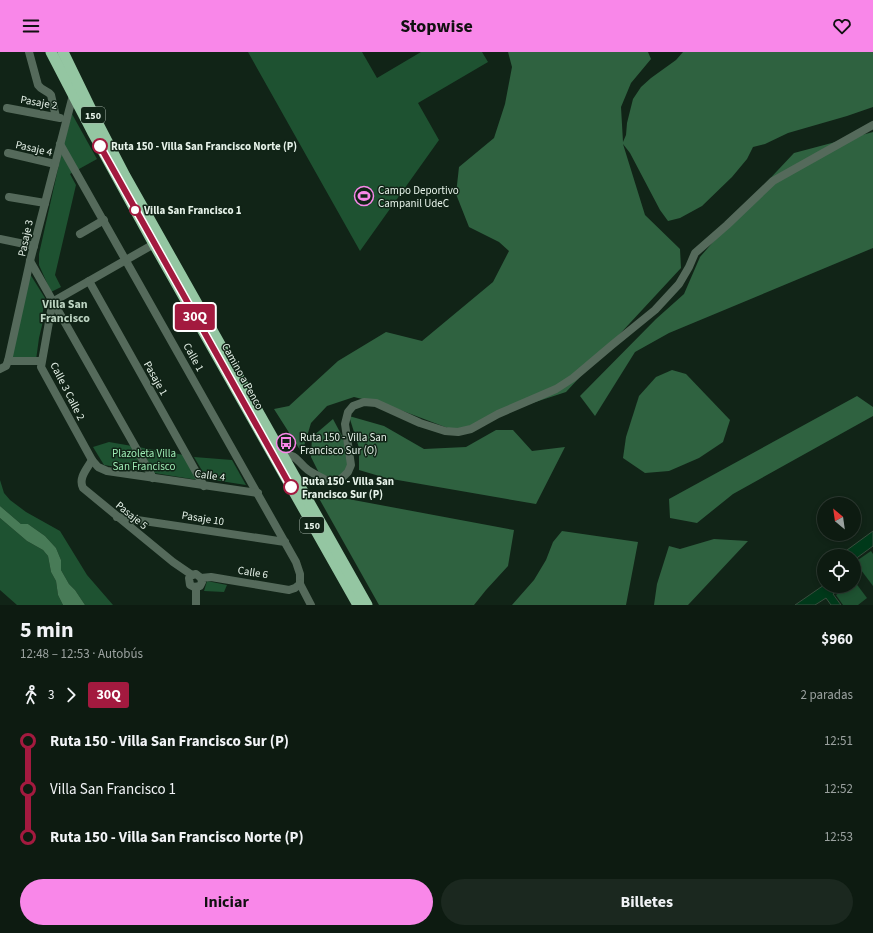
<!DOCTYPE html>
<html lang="es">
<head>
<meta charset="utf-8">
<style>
  :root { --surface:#0d1b11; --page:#1b281f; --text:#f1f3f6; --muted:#9aa19f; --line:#2d3931; --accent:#f987e9 }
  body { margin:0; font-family:"Source Sans 3",sans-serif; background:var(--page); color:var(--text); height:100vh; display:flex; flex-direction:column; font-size:15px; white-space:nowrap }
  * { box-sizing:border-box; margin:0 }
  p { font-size:13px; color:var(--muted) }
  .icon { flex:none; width:22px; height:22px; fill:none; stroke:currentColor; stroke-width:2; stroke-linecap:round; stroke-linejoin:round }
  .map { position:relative; height:553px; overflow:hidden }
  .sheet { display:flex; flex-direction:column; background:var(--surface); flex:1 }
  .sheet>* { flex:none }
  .badge { padding:0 8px; border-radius:3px; font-size:14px; line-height:26px }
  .needle { width:26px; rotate:331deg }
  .fabs { position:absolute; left:817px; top:445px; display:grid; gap:8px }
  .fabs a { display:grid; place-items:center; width:44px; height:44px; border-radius:50%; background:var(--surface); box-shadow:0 2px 6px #0003,0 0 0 1px var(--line); font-size:20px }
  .map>.badge { position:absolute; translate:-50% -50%; box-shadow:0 0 0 2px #fff }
  .legs { display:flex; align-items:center; gap:6px; height:44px; padding:0 20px; font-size:13px }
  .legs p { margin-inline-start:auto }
  .summary { display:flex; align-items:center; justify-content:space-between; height:68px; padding:0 20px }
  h1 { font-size:22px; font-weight:700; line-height:30px }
  .action { display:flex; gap:8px; margin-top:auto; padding:8px 20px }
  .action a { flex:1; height:46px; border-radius:24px; background:var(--accent); color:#111; font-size:16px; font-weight:700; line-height:46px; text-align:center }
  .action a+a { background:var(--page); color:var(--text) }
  ul { padding:0 20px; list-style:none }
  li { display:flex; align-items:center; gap:14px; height:48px; font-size:15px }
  li i { display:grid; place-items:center; width:6px; height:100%; margin:0 5px; background:currentColor }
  li i::after { content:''; width:10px; height:10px; margin:-5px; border:3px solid; border-radius:50%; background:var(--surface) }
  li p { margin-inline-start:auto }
  li:first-child i { background:linear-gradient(#0000 50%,currentColor 0) }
  li:last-child i { background:linear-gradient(currentColor 50%,#0000 0) }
  header { display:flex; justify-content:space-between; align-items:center; height:52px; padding:0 20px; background:var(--accent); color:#111; font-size:18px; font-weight:700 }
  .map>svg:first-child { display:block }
  .green { fill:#1e5231 }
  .forest { fill:#2f6240 }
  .water { fill:#487b57 }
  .building { fill:#00391a; stroke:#394d3e }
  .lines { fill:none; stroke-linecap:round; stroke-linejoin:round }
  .minor { stroke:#556a5b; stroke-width:8 }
  .trunk { stroke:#94c6a2; stroke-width:11 }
  .line-1-casing { stroke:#fff; stroke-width:9 }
  .line-1 { stroke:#a31a3f; stroke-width:6 }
  .stop-1-dot { fill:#fff; stroke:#a31a3f; stroke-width:2 }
  .labels { text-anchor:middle; stroke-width:3; stroke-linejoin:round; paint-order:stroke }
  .shield { fill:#112417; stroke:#a6b4aa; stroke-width:1 }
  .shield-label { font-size:10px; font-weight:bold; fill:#e6f2e9 }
  .street-label { font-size:11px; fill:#e6f2e9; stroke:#112417 }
  .stop-label { font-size:11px; font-weight:bold; fill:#e6f2e9; stroke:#112417; text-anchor:start }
  .poi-label { font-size:11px; fill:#e6f2e9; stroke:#112417; text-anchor:start }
  .park-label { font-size:11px; fill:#9eecb5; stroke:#112417 }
  .neighbourhood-label { font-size:12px; font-weight:bold; fill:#bdd4c2; stroke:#112417 }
</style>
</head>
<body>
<header><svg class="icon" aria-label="menu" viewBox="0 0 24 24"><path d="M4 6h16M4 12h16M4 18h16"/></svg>Stopwise<svg class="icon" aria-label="heart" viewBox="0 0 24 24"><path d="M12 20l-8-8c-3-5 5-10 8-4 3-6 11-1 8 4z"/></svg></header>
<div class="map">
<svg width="873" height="553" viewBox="0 0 873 553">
  <rect width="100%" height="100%" fill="#112417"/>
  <!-- green -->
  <g class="green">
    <path d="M 248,0 L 362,0 L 377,26 L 421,0 L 482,0 L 488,10 L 418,51 L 439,88 L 360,199 Z"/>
    <path d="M 72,62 L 97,107 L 70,122 L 76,133 L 55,223 L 61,235 L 51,240 L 39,213 L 39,202 L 64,90 Z"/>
    <path d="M 30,222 L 45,246 L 42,265 L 44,265 L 39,286 L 36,308 L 8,306 Z"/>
    <path d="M 109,390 L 184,403 L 198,428 L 104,413 L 93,395 Z"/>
    <path d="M 194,405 L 232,408 L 246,433 L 207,427 Z"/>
    <path d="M 0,428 L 4,441 L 10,448 L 26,460 L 60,479 L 87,523 L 113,553 L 85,553 L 75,538 L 69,532 L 61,518 L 61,508 L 56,496 L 45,484 L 28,472 L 21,472 L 0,454 Z"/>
    <path d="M 0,466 L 27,489 L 43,498 L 48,504 L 51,520 L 56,529 L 58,543 L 63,553 L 17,553 L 0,538 Z"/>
    <path d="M 871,499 L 873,502 L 873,534 L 855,510 Z"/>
    <path d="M 207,529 L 227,533 L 224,540 L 204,539 Z"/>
    <path d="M 854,530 L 855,530 L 867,546 L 858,553 L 843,553 L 836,543 L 849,534 L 854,534 Z"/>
  </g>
  <!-- forest -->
  <g class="forest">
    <path d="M 508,0 L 648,0 L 651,7 L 631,31 L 621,55 L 623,90 L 626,83 L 627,71 L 633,47 L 641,35 L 651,26 L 676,8 L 683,0 L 873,0 L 873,55 L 847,64 L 788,81 L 765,92 L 753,95 L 747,107 L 732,125 L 702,154 L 680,166 L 668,169 L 660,158 L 630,101 L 623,92 L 645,163 L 680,197 L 681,216 L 566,340 L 508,359 L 461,381 L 387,353 L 354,345 L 327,354 L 311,371 L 302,401 L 274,357 L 289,354 L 338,309 L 386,280 L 422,289 L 493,230 L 509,199 L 499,190 L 469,175 L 456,142 L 459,115 L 494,86 L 505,52 L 512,15 Z"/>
    <path d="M 873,80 L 873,196 L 669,281 L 635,300 L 595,364 L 580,344 L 656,267 L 684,242 L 700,205 L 747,151 L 794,101 Z"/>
    <path d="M 672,318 L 686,322 L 730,368 L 723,390 L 699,406 L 669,419 L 645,421 L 623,406 L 626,385 L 639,344 L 656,325 Z"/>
    <path d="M 857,344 L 873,355 L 873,364 L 733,442 L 697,471 L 670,466 L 669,447 Z"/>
    <path d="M 349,364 L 384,374 L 424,397 L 466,395 L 496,378 L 513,378 L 532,399 L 565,395 L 536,452 L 386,426 L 359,418 L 359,396 Z"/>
    <path d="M 333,367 L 342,384 L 350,405 L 344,426 L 320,423 L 311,405 L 312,385 Z"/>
    <path d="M 316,441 L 514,478 L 508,514 L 486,538 L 474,553 L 379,553 Z"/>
    <path d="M 562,479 L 638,490 L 626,553 L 512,553 L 534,528 L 546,508 L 553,490 Z"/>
    <path d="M 714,487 L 748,489 L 688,553 L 654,553 L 657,532 L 669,494 L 680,497 Z"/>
  </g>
  <!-- water -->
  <path class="water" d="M 0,454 L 21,472 L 28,472 L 45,484 L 56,496 L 61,508 L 61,518 L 69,532 L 75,538 L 85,553 L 63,553 L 58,543 L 56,529 L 51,520 L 48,504 L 43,498 L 27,489 L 0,466 Z"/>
  <!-- building -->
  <g class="building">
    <path d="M 873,479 L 873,494 L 854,508 L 854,504 L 851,504 L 847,498 Z"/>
    <path d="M 824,533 L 845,534 L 833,542 L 841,553 L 831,553 L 826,546 L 815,553 L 795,553 Z"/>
  </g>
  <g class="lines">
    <!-- minor -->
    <g class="minor">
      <path d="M 29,0 L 38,33 C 42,39 47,38 51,43 L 56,65"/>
      <path d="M 7,56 L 60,66"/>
      <path d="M 60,92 L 296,510 L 300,522 L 300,532"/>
      <path d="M 8,101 L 55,112"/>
      <path d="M 9,145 L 45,151"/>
      <path d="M 80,182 L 104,168"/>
      <path d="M 0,187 L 34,194"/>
      <path d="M 154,192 L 54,249 L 52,253 L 41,315 L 92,408 L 98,415 L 107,419 L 258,441"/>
      <path d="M 30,209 L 153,426"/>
      <path d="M 89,229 L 204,434"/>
      <path d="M 8,309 L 41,309"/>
      <path d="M 0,317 L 6,314 L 8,309 L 30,209 L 73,43"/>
      <path d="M 281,402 C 299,403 296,409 308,418 C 315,423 323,426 330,430 L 337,429 L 343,425 L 348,420 L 351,413 L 345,372 L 348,360 L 353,354 L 364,350 L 376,351 L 420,371 L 445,379 L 458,380 L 471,377 L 498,362 L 556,337 L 573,326 L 612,293 L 655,258 L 679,232 L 689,215 L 695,201 L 727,173 L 773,129 L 873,73"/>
      <path d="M 92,408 C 87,417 78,426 83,436 L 173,510 L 192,523"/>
      <path d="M 117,465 L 285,490"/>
      <path d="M 201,526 L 202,530 L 200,534 L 194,535 L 190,533 L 189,526 L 192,523 L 196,522 L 201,526 L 211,525 L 289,538 L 295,536 L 300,532"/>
      <path d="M 300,532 L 311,553"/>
      <path d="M 196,535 L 196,553"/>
    </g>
    <!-- trunk -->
    <g class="trunk">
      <path d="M 51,0 L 92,79 L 154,192 L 358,553"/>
      <path d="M 63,0 L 96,68 L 125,124 L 367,553"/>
    </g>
  </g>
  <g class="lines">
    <!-- line-1 casing -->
    <g class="line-1-casing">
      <path id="line-1" d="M 100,94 L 291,435"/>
    </g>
    <!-- line-1 -->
    <use href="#line-1" class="line-1"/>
  </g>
  <!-- icons -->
  <defs>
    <g id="stadium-ring" transform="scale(1)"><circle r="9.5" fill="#112417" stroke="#f987e9" stroke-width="1.5"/><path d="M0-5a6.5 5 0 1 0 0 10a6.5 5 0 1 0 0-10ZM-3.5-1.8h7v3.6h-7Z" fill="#f987e9"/></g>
    <g id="bus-ring" transform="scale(1)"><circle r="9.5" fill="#112417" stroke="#f987e9" stroke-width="1.5"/><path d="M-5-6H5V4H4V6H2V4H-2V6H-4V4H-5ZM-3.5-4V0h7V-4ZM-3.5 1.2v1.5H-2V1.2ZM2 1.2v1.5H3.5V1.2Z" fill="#f987e9"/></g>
  </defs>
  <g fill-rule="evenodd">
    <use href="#stadium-ring" x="364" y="144"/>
    <use href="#bus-ring" x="286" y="391"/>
  </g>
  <!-- markers -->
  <g class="stop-1-dot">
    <circle cx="100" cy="94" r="7"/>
    <circle cx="135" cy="158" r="5"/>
    <circle cx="291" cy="435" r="7"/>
  </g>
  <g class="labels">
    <!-- shield labels -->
    <g class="shield">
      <rect x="81" y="55" width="24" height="16" rx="3"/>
      <rect x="300" y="465" width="24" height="16" rx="3"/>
    </g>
    <g class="shield-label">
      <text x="93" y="67">150</text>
      <text x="312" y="477">150</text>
    </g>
    <!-- street labels -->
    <g class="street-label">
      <text transform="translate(39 50) rotate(10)" y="4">Pasaje 2</text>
      <text transform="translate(34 96) rotate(13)" y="4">Pasaje 4</text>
      <text transform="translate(25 186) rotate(-78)" y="4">Pasaje 3</text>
      <text transform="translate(194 305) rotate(61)" y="4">Calle 1</text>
      <text transform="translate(243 324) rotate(61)" y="4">Camino a Penco</text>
      <text transform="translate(156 326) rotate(61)" y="4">Pasaje 1</text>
      <text transform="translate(68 339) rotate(63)" y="4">Calle 3 Calle 2</text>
      <text transform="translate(210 423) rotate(8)" y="4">Calle 4</text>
      <text transform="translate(132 463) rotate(39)" y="4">Pasaje 5</text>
      <text transform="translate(203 466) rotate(9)" y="4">Pasaje 10</text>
      <text transform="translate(253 520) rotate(9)" y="4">Calle 6</text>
    </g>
    <!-- stop labels -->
    <g class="stop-label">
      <text x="111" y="98">Ruta 150 - Villa San Francisco Norte (P)</text>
      <text x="144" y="162">Villa San Francisco 1</text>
      <text x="302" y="433">Ruta 150 - Villa San<tspan x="302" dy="13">Francisco Sur (P)</tspan></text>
    </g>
    <!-- poi labels -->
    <g class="poi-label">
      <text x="378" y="142">Campo Deportivo<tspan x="378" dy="13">Campanil UdeC</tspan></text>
      <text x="300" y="389">Ruta 150 - Villa San<tspan x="300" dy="13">Francisco Sur (O)</tspan></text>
    </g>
    <!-- park labels -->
    <g class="park-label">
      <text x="144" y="405">Plazoleta Villa<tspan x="144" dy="13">San Francisco</tspan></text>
    </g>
    <!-- neighbourhood labels -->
    <g class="neighbourhood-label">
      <text x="65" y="256">Villa San<tspan x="65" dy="14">Francisco</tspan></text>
    </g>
  </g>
</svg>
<div class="fabs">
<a><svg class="needle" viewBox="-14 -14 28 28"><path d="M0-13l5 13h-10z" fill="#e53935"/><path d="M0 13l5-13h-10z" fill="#9aa19f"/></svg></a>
<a><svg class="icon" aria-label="locate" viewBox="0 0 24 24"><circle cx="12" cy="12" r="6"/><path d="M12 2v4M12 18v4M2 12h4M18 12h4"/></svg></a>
</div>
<b class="badge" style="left:195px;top:265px;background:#a31a3f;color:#fff">30Q</b>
</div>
<section class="sheet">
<div class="summary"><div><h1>5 min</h1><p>12:48 – 12:53 · Autobús</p></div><b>$960</b></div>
<div class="legs"><svg class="icon" aria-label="walk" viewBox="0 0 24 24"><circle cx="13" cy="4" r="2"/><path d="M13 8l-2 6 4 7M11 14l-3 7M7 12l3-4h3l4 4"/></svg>3<svg class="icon" aria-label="forward" viewBox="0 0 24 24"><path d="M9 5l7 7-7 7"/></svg><b class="badge" style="background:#a31a3f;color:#fff">30Q</b><p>2 paradas</p></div>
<ul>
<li><i style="color:#a31a3f"></i><b>Ruta 150 - Villa San Francisco Sur (P)</b><p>12:51</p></li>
<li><i style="color:#a31a3f"></i><span>Villa San Francisco 1</span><p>12:52</p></li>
<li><i style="color:#a31a3f"></i><b>Ruta 150 - Villa San Francisco Norte (P)</b><p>12:53</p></li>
</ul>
<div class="action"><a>Iniciar</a><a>Billetes</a></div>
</section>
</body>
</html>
